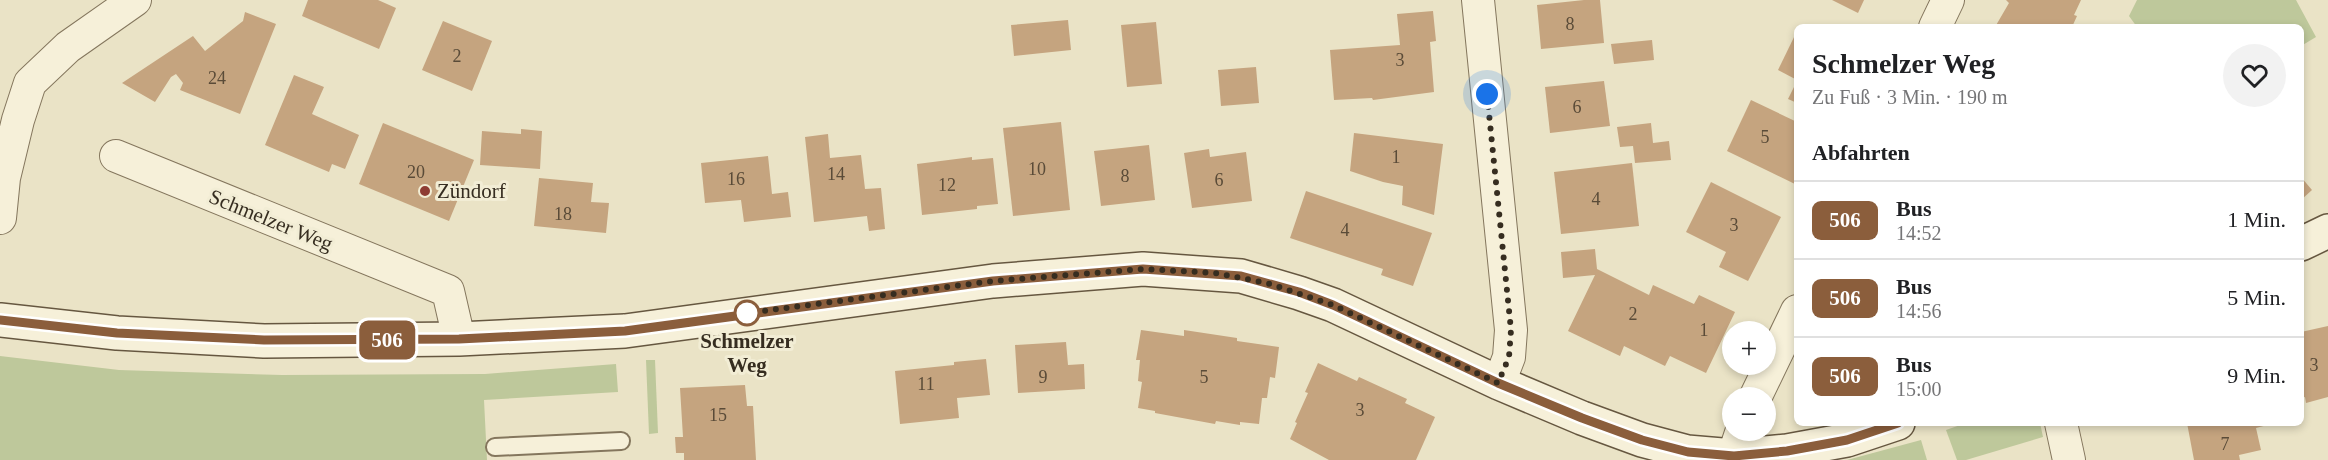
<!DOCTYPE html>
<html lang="de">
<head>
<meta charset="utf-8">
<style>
  :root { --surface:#fff; --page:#f2f2f2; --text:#202124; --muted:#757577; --line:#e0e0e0 }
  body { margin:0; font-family:Georgia,serif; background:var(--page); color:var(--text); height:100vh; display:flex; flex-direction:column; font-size:22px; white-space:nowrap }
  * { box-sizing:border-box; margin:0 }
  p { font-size:20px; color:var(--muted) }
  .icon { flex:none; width:33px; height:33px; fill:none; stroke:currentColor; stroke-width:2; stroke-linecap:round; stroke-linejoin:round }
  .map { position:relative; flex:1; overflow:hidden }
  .details { position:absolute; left:1794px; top:24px; width:510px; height:402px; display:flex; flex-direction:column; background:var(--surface); border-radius:9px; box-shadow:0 3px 9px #0003 }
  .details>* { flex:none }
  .badge { padding:0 12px; border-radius:9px; font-size:21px; line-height:39px }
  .tools { position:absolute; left:1722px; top:321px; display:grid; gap:12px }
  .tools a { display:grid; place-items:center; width:54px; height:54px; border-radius:50%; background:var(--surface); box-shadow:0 3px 9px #0003; font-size:30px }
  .you { position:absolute; width:30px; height:30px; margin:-15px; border:4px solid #fff; border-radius:50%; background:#1a73e8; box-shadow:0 0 0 9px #1a73e833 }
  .map>.badge { position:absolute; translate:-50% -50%; box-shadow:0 0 0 3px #fff }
  h2 { padding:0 18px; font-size:22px; line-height:54px }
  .round { display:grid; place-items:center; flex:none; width:63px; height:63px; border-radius:32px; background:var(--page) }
  .head { display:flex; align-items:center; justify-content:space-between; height:102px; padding:0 18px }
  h1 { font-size:28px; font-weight:600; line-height:45px }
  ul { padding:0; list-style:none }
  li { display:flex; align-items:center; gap:18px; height:78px; padding:0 18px; border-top:2px solid var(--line) }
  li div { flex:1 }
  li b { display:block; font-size:22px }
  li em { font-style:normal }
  li .badge { min-width:66px; font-weight:700; text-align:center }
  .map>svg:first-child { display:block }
  .green { fill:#bec89b }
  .building { fill:#c5a47f }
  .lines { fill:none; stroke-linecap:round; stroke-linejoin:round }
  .lane-casing { stroke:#84765d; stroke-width:20 }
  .street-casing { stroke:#84765d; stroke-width:34 }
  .secondary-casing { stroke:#665740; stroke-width:36 }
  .lane { stroke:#f6f0d9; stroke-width:16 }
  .street { stroke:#f6f0d9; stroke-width:32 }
  .secondary { stroke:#f6f0d9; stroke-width:33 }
  .line-casing { stroke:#fff; stroke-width:14 }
  .line { stroke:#8b5e3c; stroke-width:9 }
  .walk { stroke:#362d20; stroke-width:6; stroke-dasharray:0 10.8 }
  .poi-dot { fill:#8e3c33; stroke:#f2edd5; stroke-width:2 }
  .stop-dot { fill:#fff; stroke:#8b5e3c; stroke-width:3 }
  .labels { text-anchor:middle; stroke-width:6; stroke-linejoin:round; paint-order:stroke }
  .number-label { font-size:18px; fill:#5a4b38 }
  .poi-label { font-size:21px; fill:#362d20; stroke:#f2edd5; text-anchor:start }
  .street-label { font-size:21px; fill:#362d20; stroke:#f2edd5 }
  .stop-label { font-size:21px; font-weight:bold; fill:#362d20; stroke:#f2edd5 }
</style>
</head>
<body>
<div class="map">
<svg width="2328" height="460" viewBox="0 0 2328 460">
  <rect width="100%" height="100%" fill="#eae3c6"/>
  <!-- green -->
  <g class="green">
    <path d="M 2137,0 L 2296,0 L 2316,37 L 2301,46 L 2301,27 L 2137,27 L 2129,16 Z"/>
    <path d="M 0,356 L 119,370 L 282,375 L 485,374 L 616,364 L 618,392 L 484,400 L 487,460 L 0,460 Z"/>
    <path d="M 646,360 L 655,360 L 658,433 L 649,434 Z"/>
    <path d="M 1966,423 L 2040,423 L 2043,437 L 1966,460 L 1957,460 L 1946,430 Z"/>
    <path d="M 1921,440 L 1927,460 L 1847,460 Z"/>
  </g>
  <!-- building -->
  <g class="building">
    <path d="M 308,0 L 378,0 L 396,8 L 379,49 L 302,16 Z"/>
    <path d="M 1584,0 L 1600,0 L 1604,43 L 1541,49 L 1537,5 Z"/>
    <path d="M 1832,0 L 1864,0 L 1858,13 Z"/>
    <path d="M 2006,0 L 2081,0 L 2074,15 L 2077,16 L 2072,27 L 1995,27 L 2009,3 Z"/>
    <path d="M 1433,11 L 1436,41 L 1430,42 L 1434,92 L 1373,100 L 1372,98 L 1334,100 L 1330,50 L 1400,45 L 1397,14 Z"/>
    <path d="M 245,12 L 276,24 L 240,114 L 180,90 L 183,83 L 176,74 L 171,77 L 155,102 L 122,83 L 193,36 L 205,51 L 243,21 Z"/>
    <path d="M 1068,20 L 1071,50 L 1014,56 L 1011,25 Z"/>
    <path d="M 443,21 L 492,41 L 472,91 L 422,70 Z"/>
    <path d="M 1156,22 L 1162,84 L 1127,87 L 1121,25 Z"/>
    <path d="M 1797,31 L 1797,80 L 1778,70 Z"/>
    <path d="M 1652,40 L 1654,60 L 1614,64 L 1611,44 Z"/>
    <path d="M 1256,67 L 1259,103 L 1221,106 L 1218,70 Z"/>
    <path d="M 294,75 L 324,87 L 312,114 L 359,135 L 345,169 L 332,164 L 329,172 L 265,145 Z"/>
    <path d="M 1604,81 L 1610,126 L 1550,133 L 1545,87 Z"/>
    <path d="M 1797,81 L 1797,103 L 1788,99 Z"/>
    <path d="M 1751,100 L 1797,122 L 1797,185 L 1727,151 Z"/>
    <path d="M 1061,122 L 1070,210 L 1013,216 L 1003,128 Z"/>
    <path d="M 383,123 L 474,160 L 449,221 L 359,184 Z"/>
    <path d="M 1651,123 L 1653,143 L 1669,141 L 1671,160 L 1635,163 L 1633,146 L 1620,147 L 1617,127 Z"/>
    <path d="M 521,129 L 542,131 L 540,169 L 480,165 L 482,131 L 521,134 Z"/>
    <path d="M 1354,133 L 1443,144 L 1434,215 L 1402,205 L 1403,186 L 1383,182 L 1350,171 Z"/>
    <path d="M 828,134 L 830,158 L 861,155 L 865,189 L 881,188 L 885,229 L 869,231 L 867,216 L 814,222 L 805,137 Z"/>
    <path d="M 1149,145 L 1155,200 L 1101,206 L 1094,151 Z"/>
    <path d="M 1209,149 L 1210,157 L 1246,152 L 1252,201 L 1192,208 L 1184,153 Z"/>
    <path d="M 768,156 L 772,194 L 788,192 L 791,217 L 744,222 L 741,200 L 705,203 L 701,163 Z"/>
    <path d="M 972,157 L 972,160 L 993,158 L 998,204 L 977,206 L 977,209 L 922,215 L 917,164 Z"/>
    <path d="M 1632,163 L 1639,226 L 1561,234 L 1554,172 Z"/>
    <path d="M 2301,177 L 2312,190 L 2301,200 Z"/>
    <path d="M 539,178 L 593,183 L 591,202 L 609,203 L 606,233 L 534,226 Z"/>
    <path d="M 1711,182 L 1781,217 L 1748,281 L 1719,267 L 1726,252 L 1686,232 Z"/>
    <path d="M 1306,191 L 1432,233 L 1413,286 L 1381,275 L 1383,269 L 1290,238 Z"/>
    <path d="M 1595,249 L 1597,269 L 1649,295 L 1653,285 L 1694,304 L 1699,295 L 1735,312 L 1706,373 L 1670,356 L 1665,366 L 1624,346 L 1620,356 L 1568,331 L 1595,275 L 1563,278 L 1561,252 Z"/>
    <path d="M 2328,326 L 2328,397 L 2306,403 L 2305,397 L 2301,398 L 2301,332 Z"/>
    <path d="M 1141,330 L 1184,336 L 1184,330 L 1237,338 L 1237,341 L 1279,347 L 1275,378 L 1270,377 L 1267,398 L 1262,398 L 1259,424 L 1240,422 L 1240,425 L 1216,421 L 1215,424 L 1155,413 L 1155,411 L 1138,408 L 1142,382 L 1138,381 L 1140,360 L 1136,360 Z"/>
    <path d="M 1066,342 L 1068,365 L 1084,364 L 1085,389 L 1018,393 L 1015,345 Z"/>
    <path d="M 986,359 L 990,395 L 957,398 L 959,418 L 900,424 L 895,371 L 954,365 L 954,362 Z"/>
    <path d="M 1318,363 L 1357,381 L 1359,377 L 1407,399 L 1405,403 L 1435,417 L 1416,460 L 1329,460 L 1290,439 L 1297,423 L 1295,422 L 1308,393 L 1305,392 Z"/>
    <path d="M 745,385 L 747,406 L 753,406 L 756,460 L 684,460 L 684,453 L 676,453 L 675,437 L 683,437 L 680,388 Z"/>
    <path d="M 2187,423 L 2271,423 L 2271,424 L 2256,428 L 2261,450 L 2239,455 L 2240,460 L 2194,460 Z"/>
  </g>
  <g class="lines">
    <!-- lane casing -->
    <g class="lane-casing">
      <path id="lane" d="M 495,447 L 621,441"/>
    </g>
    <!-- street casing -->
    <g class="street-casing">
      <g id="street">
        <path d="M 1478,0 L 1511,330 L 1509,357 L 1499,383"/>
        <path d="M 1935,27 L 1948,0"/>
        <path d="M 116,156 L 448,291 L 459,339"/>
        <path d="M 0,218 L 4,178 L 18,120 L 30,83 L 68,47 L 135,0"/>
        <path d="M 1755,398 L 1797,311"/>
        <path d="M 2061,423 L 2069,460"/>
        <path d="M 1732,460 L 1742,430"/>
      </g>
    </g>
    <!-- secondary casing -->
    <g class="secondary-casing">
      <g id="secondary">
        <path d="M 2301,244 L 2328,231"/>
        <path d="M 0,320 L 117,333 L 264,341 L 459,339 L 625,331 L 993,281 L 1143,269 L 1241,276 L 1299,293 L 1333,305 L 1499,383 L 1582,418 L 1642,440 L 1687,452 L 1734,456 L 1787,451 L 1847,440 L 1898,423"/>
      </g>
    </g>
    <!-- lane -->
    <use href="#lane" class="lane"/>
    <!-- street -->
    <use href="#street" class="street"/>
    <!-- secondary -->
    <use href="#secondary" class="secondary"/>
  </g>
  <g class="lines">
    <!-- line casing -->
    <g class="line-casing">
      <path id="line" d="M 0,320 L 117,333 L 264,340 L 459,339 L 625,331 L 993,281 L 1143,269 L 1241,276 L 1299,292 L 1333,305 L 1498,383 L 1582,418 L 1642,440 L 1688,452 L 1734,456 L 1787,451 L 1847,440 L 1898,423"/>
    </g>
    <!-- line -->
    <use href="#line" class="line"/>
    <!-- walk -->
    <path class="walk" d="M 747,313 L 740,314 L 993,281 L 1143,269 L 1215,273 L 1267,283 L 1333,305 L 1498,383 L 1509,357 L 1511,330 L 1487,94"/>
  </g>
  <!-- markers -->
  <circle class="poi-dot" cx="425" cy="191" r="6"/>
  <circle class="stop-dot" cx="747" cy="313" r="12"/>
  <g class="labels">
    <!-- number labels -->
    <g class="number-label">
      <text x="1570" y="30">8</text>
      <text x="457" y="62">2</text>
      <text x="1400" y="66">3</text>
      <text x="217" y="84">24</text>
      <text x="1577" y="113">6</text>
      <text x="1765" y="143">5</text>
      <text x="1396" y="163">1</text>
      <text x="1037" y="175">10</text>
      <text x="416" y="178">20</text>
      <text x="836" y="180">14</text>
      <text x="1125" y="182">8</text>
      <text x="736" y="185">16</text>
      <text x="1219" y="186">6</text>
      <text x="947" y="191">12</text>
      <text x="1596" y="205">4</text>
      <text x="563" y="220">18</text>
      <text x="1734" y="231">3</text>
      <text x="1345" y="236">4</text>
      <text x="1633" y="320">2</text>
      <text x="1704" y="336">1</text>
      <text x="2314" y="371">3</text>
      <text x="1043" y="383">9</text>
      <text x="1204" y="383">5</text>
      <text x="926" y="390">11</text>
      <text x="1360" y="416">3</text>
      <text x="718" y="421">15</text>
      <text x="2225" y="450">7</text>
    </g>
    <!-- poi labels -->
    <g class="poi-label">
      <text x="437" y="198">Zündorf</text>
    </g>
    <!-- street labels -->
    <g class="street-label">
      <text transform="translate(271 220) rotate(22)" y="7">Schmelzer Weg</text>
    </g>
    <!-- stop labels -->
    <g class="stop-label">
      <text x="747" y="348">Schmelzer<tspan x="747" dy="24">Weg</tspan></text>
    </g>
  </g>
</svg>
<div class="tools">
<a>+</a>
<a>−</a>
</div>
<div class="you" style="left:1487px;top:94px"></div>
<b class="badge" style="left:387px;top:340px;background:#8b5e3c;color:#fff">506</b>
<section class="details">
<div class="head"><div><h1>Schmelzer Weg</h1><p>Zu Fuß · 3 Min. · 190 m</p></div><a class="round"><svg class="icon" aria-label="heart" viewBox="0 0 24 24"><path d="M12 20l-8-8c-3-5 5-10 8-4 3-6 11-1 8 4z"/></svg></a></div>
<h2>Abfahrten</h2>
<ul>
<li><span class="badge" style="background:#8b5e3c;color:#fff">506</span><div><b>Bus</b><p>14:52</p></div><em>1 Min.</em></li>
<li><span class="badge" style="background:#8b5e3c;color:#fff">506</span><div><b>Bus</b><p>14:56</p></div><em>5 Min.</em></li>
<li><span class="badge" style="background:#8b5e3c;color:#fff">506</span><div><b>Bus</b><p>15:00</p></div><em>9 Min.</em></li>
</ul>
</section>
</div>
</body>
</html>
